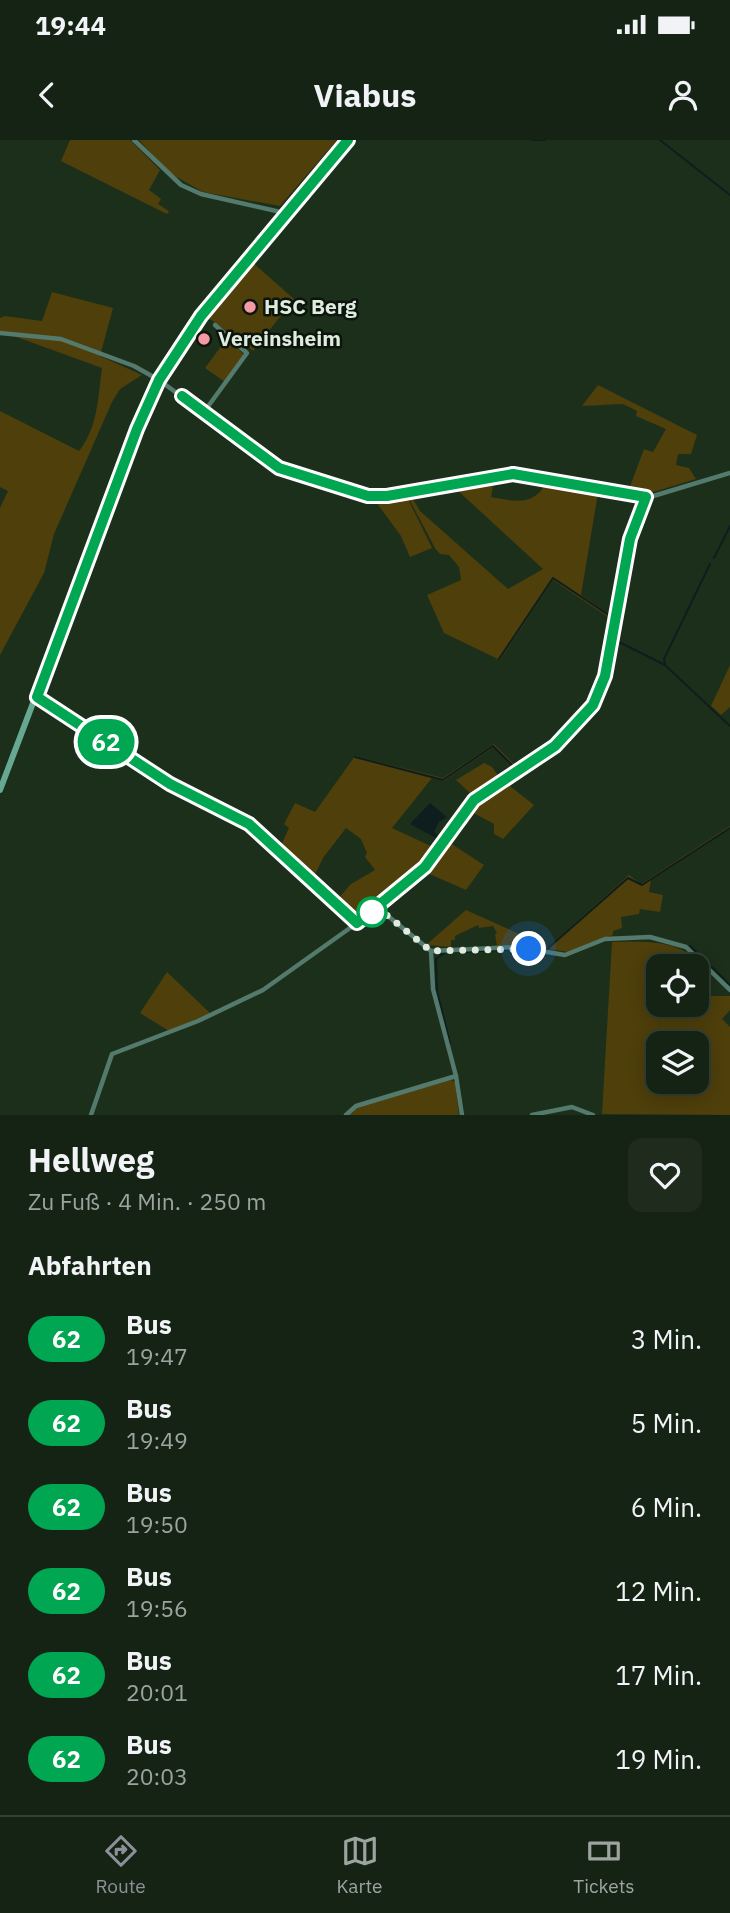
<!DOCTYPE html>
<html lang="de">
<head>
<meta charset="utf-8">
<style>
  :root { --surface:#152314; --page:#1e2b1d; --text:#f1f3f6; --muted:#9da4a0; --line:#344034; --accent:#8c9099 }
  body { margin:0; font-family:"IBM Plex Sans",sans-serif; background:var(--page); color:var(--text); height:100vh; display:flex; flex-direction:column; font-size:26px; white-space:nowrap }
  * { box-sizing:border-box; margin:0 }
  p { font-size:23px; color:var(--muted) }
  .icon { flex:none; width:38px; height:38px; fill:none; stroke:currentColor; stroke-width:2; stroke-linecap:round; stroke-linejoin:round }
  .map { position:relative; height:975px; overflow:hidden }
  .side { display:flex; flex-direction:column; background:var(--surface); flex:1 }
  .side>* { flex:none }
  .badge { padding:0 14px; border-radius:23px; font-size:24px; line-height:46px }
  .fabs { position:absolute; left:646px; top:814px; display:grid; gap:14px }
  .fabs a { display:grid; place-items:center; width:63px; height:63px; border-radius:14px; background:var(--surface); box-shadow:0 4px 18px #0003,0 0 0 2px var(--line); font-size:35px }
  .you { position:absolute; width:35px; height:35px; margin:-18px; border:5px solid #fff; border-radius:50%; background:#1a73e8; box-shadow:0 0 0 10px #1a73e833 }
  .map>.badge { position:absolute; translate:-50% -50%; box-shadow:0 0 0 4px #fff }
  h2 { padding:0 28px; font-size:26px; line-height:63px }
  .round { display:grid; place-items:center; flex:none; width:74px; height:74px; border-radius:14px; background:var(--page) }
  .summary { display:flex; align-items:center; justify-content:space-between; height:119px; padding:0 28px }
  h1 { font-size:33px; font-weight:800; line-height:52px }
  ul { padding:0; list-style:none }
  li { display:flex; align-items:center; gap:21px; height:84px; padding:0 28px }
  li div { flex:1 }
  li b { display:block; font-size:26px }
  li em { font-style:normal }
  li .badge { min-width:77px; font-weight:700; text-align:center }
  .status { display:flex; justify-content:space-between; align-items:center; height:49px; padding:0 35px; background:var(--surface); direction:ltr }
  .status svg { height:19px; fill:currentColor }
  header { display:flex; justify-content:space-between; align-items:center; height:91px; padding:0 28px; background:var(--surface); font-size:32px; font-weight:800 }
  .dock { display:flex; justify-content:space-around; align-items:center; height:98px; border-top:2px solid var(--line); background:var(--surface); font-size:19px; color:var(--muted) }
  .dock a { display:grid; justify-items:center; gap:4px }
  .dock .current { color:var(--accent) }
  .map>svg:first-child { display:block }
  .green { fill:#4e3f0b; fill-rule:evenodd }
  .water { fill:#0e1e1e }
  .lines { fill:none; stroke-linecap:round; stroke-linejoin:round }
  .stream { stroke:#0e1e1e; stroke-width:2 }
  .street { stroke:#537a6c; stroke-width:4.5 }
  .secondary { stroke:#67a892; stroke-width:6 }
  .line-casing { stroke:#fff; stroke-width:16 }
  .line { stroke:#00a651; stroke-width:10 }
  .walk { stroke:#dfebde; stroke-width:7; stroke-dasharray:0 12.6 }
  .poi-dot { fill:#f49aa3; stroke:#0c150c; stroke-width:2.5 }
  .stop-dot { fill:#fff; stroke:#00a651; stroke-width:3.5 }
  .labels { text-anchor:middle; stroke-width:5; stroke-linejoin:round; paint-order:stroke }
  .poi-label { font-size:21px; font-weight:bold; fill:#dfebde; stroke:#0c150c; text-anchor:start }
</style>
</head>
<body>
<div class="status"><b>19:44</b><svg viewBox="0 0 49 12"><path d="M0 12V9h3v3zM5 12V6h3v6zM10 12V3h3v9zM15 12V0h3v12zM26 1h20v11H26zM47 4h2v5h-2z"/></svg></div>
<header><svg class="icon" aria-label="back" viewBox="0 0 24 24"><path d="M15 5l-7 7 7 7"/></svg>Viabus<svg class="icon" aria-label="person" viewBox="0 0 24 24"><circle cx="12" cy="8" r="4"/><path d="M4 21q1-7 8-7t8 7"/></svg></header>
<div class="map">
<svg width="730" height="975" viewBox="0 0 730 975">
  <rect width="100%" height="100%" fill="#1c2f1b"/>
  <!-- green -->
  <g class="green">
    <path d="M 70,0 L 130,0 L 160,30 L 149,50 L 161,59 L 158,64 L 169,71 L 167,74 L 61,21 Z"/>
    <path d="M 139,0 L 337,0 L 280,66 L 203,52 L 168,32 Z"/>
    <path d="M 252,122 L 294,159 L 253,211 L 206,176 Z"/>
    <path d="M 52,152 L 113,168 L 100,216 L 142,235 L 120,249 L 112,262 L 54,394 L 44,433 L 0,515 L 0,368 L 8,351 L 0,347 L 0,271 L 79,311 C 98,287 98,257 102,228 L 0,191 L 0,178 L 5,176 L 42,181 Z"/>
    <path d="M 228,197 L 244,215 L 225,242 L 205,228 Z"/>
    <path d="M 598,245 L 697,295 L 691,314 L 678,314 L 676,325 L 689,328 L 696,339 L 650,353 L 629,349 L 644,309 L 653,312 L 666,289 L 636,276 L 637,271 L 623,264 L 582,266 Z"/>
    <path d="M 531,337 L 634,356 L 640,360 L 627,407 L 601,545 L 586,572 L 564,596 L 504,637 L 502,635 L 513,628 L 494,607 L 444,641 L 432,638 L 392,688 L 435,708 C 414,738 386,757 357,779 L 336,761 L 351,744 L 375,730 L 365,717 L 367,713 L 361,699 L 346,688 L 323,718 L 313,739 L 280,708 L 289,688 L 284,684 L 295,663 L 315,672 L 355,616 L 443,638 L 494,604 L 516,626 C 591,578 596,564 611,479 L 553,440 L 500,520 L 444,493 L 427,455 L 461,440 L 459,427 L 449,415 L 440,414 L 435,408 L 408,357 L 411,356 L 420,371 L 508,449 L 543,429 L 455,348 L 494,340 L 491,357 C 514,361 533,367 546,343 ZM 598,353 L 634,359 L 637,366 L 629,387 L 611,476 L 581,455 Z"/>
    <path d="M 407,357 L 432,408 L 410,417 L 401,396 L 376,362 Z"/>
    <path d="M 620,477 C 615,500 614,525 606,547 C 589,593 544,617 505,642 L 534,665 L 503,699 L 494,694 L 494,684 L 468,670 L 476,659 C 522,629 585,601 604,545 C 611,524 609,496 620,477 Z"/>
    <path d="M 730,525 L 730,567 L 721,575 L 711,566 Z"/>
    <path d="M 484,623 L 492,627 L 501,639 L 463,667 L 473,656 L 456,640 Z"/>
    <path d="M 730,686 L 730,689 L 651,740 L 649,752 L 663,755 L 660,772 L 640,769 L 639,774 L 621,777 L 622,788 L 613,791 L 613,795 L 568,812 L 518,804 L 497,806 L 495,794 L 497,793 L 493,786 L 479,788 L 478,785 L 455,796 L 455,800 L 451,800 L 451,807 L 426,805 L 466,770 L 548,807 L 629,735 L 641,744 Z"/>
    <path d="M 447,701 L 484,725 L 466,750 L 425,732 Z"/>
    <path d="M 612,802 C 644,802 675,799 700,822 L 699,832 L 696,826 L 658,826 L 658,864 L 696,864 L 697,856 L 730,856 L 730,870 L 722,879 L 730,887 L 730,975 L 602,974 ZM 658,903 L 696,903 L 696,942 L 658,942 Z"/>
    <path d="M 167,832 L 211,874 L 169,891 L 140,873 Z"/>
    <path d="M 451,940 L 455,942 L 459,975 L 349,975 L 357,967 Z"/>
  </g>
  <!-- water -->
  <path class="water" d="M 430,663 L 447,677 L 439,682 L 434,692 L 438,695 L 436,698 L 410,684 Z"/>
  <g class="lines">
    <!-- stream -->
    <g class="stream">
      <path d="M 532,0 L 545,0"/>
      <path d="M 660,0 L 730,55"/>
      <path d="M 560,344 L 638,359"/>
      <path d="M 409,355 L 470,344"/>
      <path d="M 376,361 L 406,356"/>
      <path d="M 714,418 L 730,386"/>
      <path d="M 615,500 L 665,525 L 730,586"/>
      <path d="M 499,519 L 553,438 L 613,478"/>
      <path d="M 665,524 L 664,519 L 710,424"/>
      <path d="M 601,540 L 625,410 L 639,363"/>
      <path d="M 556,602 L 568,591"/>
      <path d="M 355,617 L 443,640 L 493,606 L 514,627 L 528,620"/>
      <path d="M 503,636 L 516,628"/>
      <path d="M 473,655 L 500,638"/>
      <path d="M 690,806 L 730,845"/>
      <path d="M 546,810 L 628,738 L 642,745 L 730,688"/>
      <path d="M 530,811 L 540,814"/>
      <path d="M 463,812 L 517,809"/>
      <path d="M 444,813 L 436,819 L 437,851 L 450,903"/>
    </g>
    <!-- street -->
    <g class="street">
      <path d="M 134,0 L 181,45 L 201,54 L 285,73"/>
      <path d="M 0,193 L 61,199 L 134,226 L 159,240 L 279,328 L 368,356 L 387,356 L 513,334 L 650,357 L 730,333"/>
      <path d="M 204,272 L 247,213 L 215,185"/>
      <path d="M 34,555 L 170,644 L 249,684 L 357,783"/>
      <path d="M 378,768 L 431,811 L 517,807 L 565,815 L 605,799 L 650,797 L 686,807 L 730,850"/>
      <path d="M 431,811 L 433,849 L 456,936 L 462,975"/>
      <path d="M 91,975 L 112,914 L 198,881 L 263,850 L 378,768 L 425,727 L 473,660 L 565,598 L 592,565 L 605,536 L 630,399 L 646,357"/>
      <path d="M 346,975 L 356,966 L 456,936"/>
      <path d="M 532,975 L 572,967 L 593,975"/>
    </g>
    <!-- secondary -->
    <path class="secondary" d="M 0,650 L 137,289 C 184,178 272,92 348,0"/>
  </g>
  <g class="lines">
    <!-- line casing -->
    <g class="line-casing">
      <path id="line" d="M 182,256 L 279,328 L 368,356 L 387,356 L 513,334 L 646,357 L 630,399 L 605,536 L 593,565 L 555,606 L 474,660 L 425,727 L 357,783 L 249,684 L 170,644 L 37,557 L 137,289 L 159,240 L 201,176 L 348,0"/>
    </g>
    <!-- line -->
    <use href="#line" class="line"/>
    <!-- walk -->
    <path class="walk" d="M 372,772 L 369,773 L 378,768 L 431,811 L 529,809"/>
  </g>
  <!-- markers -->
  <g class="poi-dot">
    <circle cx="250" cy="167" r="7"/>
    <circle cx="204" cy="199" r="7"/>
  </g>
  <circle class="stop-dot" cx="372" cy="772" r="14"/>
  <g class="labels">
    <!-- poi labels -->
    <g class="poi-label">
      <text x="264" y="174">HSC Berg</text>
      <text x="218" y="206">Vereinsheim</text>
    </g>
  </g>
</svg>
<div class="fabs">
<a><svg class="icon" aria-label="locate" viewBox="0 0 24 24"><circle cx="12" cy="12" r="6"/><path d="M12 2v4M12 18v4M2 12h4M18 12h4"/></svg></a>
<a><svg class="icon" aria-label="layers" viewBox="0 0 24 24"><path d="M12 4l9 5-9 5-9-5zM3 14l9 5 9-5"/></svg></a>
</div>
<div class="you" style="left:529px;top:809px"></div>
<b class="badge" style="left:106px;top:602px;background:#00a651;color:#fff">62</b>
</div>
<section class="side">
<div class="summary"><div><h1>Hellweg</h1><p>Zu Fuß · 4 Min. · 250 m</p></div><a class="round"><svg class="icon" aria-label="heart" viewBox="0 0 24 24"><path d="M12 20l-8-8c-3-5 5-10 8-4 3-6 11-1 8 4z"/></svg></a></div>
<h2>Abfahrten</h2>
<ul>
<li><span class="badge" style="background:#00a651;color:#fff">62</span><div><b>Bus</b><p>19:47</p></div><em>3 Min.</em></li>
<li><span class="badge" style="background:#00a651;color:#fff">62</span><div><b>Bus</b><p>19:49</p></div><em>5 Min.</em></li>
<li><span class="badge" style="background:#00a651;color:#fff">62</span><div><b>Bus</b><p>19:50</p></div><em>6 Min.</em></li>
<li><span class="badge" style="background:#00a651;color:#fff">62</span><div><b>Bus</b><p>19:56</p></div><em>12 Min.</em></li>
<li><span class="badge" style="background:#00a651;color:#fff">62</span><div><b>Bus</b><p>20:01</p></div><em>17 Min.</em></li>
<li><span class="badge" style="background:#00a651;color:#fff">62</span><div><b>Bus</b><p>20:03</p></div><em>19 Min.</em></li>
</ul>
</section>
<nav class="dock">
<a class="current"><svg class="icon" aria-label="directions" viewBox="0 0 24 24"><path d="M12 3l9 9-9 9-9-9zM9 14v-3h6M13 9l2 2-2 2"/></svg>Route</a>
<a><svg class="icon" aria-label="map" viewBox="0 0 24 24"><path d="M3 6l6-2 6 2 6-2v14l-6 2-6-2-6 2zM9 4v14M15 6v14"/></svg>Karte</a>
<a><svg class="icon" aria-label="tickets" viewBox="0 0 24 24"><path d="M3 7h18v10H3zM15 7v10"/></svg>Tickets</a>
</nav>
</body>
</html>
